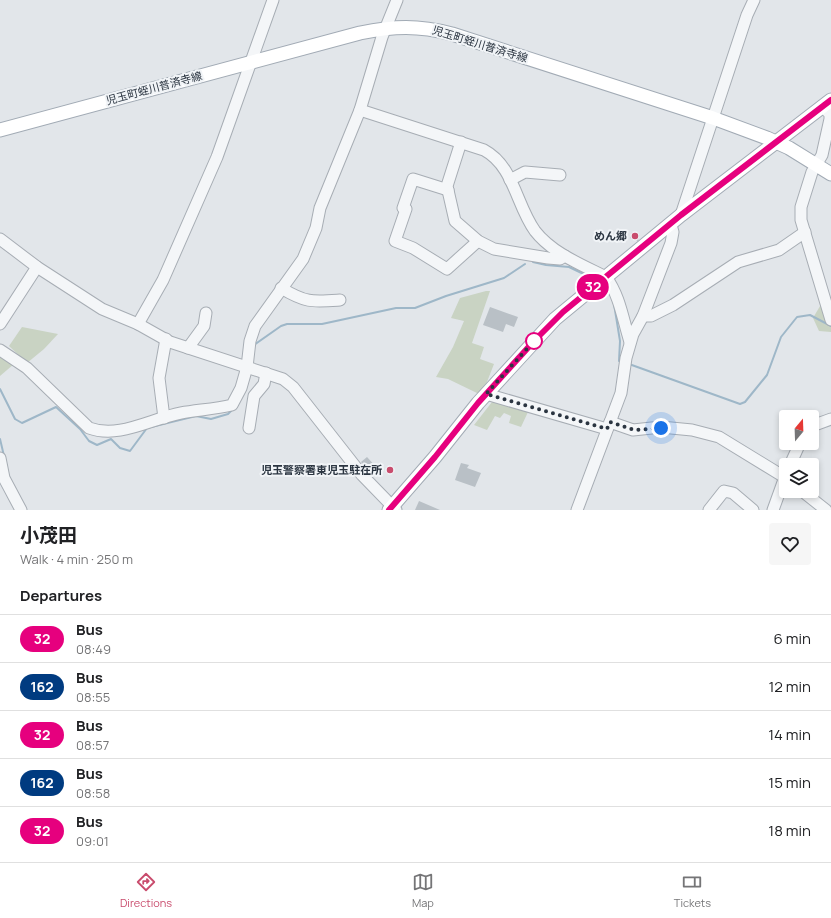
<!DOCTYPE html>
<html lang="en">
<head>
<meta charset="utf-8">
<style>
  :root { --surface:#fff; --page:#f6f6f6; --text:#202124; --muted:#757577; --line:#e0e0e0; --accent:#c94c6d }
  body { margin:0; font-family:Manrope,"Noto Sans JP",sans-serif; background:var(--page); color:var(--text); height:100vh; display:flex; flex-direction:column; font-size:15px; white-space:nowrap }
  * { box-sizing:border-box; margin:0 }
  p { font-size:13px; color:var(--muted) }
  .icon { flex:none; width:22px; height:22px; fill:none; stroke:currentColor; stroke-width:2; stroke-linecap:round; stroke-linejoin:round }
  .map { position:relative; height:510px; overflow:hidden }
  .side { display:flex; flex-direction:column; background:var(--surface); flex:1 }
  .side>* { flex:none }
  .badge { padding:0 8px; border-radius:13px; font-size:14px; line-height:26px }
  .needle { width:26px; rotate:19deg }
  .tools { position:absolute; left:779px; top:410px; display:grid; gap:8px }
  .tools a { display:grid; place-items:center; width:40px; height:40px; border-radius:4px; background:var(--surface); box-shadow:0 2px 6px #0003; font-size:20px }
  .you { position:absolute; width:20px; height:20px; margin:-10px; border:3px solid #fff; border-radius:50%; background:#1a73e8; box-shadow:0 0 0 6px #1a73e833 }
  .map>.badge { position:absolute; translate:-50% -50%; box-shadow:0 0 0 2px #fff }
  h2 { padding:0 20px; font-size:15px; line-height:36px }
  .round { display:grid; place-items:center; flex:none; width:42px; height:42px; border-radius:4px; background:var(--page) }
  .summary { display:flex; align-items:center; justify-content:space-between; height:68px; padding:0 20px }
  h1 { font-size:19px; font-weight:700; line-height:30px }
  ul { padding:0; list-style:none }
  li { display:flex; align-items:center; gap:12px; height:48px; padding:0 20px; border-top:1px solid var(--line) }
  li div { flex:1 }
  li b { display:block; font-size:15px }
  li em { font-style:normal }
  li .badge { min-width:44px; font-weight:700; text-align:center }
  .dock { display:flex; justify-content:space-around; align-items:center; height:56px; border-top:1px solid var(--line); background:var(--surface); font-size:11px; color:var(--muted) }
  .dock a { display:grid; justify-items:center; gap:2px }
  .dock .current { color:var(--accent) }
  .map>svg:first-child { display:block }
  .green { fill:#c9d3c3 }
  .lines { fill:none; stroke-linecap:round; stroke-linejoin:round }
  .stream { stroke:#9eb7c8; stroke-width:2 }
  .building { fill:#b9c0c6 }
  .minor-casing { stroke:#a7adb4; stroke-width:13 }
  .major-casing { stroke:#a2abb5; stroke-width:15 }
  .minor { stroke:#f4f6f8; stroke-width:11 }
  .major { stroke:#fff; stroke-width:13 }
  .line-casing { stroke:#fff; stroke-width:9 }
  .line { stroke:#e6007e; stroke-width:6 }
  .walk { stroke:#2b3541; stroke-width:4; stroke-dasharray:0 7.2 }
  .poi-dot { fill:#c94c6d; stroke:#f1f4f7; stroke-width:1.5 }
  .stop-dot { fill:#fff; stroke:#e6007e; stroke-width:2 }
  .labels { text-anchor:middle; stroke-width:4; stroke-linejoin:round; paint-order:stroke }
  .street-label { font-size:11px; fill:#2b3541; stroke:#f1f4f7 }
  .poi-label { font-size:11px; font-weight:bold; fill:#2b3541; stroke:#f1f4f7; text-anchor:end }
</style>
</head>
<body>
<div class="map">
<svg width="831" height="510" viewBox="0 0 831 510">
  <rect width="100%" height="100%" fill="#e2e6ea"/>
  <!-- green -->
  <g class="green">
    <path d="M 486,291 L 490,291 L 472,343 L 484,347 L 480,359 L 494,364 L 485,387 L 479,394 L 448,379 L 436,377 L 453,347 L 464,321 L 451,318 L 460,298 Z"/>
    <path d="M 823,301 L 831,325 L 831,332 L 819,331 L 813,318 Z"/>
    <path d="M 22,327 L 58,334 L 44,349 L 27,363 L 9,346 Z"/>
    <path d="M 0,355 L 14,364 L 0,376 Z"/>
    <path d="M 492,402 L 528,412 L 521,427 L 509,423 L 511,416 L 504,413 L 500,418 L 495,416 L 487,430 L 474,425 Z"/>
  </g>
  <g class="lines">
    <!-- stream -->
    <g class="stream">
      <path d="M 533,262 L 546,265 L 569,267 L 592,278"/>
      <path d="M 604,287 L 609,292"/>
      <path d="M 614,304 L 620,341 L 619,361 L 621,361"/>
      <path d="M 254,345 L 281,326 L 287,324 L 322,324 L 396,308 L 415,308 L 446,296 L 504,278 L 525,264"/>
      <path d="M 629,364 L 740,404 L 745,402 L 767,375 L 781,337 L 797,317 L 810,315 L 831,326"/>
      <path d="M 0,389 L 15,419 L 22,423 L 56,407 L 80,429 L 89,441 L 97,445 L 111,439 L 120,448 L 130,451 L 147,428 L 196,416 L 211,419 L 228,414 L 233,409"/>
      <path d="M 0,439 L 4,456"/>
    </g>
  </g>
  <!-- building -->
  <g class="building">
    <path d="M 632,232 L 640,235 L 638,241 L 630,238 Z"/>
    <path d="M 490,307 L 518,317 L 514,327 L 506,324 L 503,332 L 483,325 Z"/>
    <path d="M 367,457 L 377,468 L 370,473 L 361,462 Z"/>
    <path d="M 461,463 L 469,465 L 467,468 L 481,473 L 475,487 L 455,480 Z"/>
    <path d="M 419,501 L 440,510 L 415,510 Z"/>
  </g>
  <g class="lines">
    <!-- minor casing -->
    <g class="minor-casing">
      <g id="minor">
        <path d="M 822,106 L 830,114 L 830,119 L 822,155 L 812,172 L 801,207 L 801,220 L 831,320"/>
        <path d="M 360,110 L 484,150 C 514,166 516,205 535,231 C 552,253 582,265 606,277 C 620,296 623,320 630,342"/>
        <path d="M 461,142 L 447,186 L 455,221 L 478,241 L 494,249 L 548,258 L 560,259 L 565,256"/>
        <path d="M 510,180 L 525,172 L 560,175"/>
        <path d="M 448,190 L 413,179 L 403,208 L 406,209 L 395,241 L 413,248 L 447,269 L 478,241"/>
        <path d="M 681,215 L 747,15 L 754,0"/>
        <path d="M 0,239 L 37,267 L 102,309 L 138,324 L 170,342 L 283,379 L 293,387 L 362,475 L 396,510"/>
        <path d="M 281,288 C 306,303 312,302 340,300"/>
        <path d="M 643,316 L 651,316 L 673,305 L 738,262 L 779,250 L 805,232"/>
        <path d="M 0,324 L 37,267"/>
        <path d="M 138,324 L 163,280 L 217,157 L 273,0"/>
        <path d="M 188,348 L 204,326 L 206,313"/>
        <path d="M 0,350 L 27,368 L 89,428 C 119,439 150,419 181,413 C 198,410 215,409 232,405 L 241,388 L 247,367 L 250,341 L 255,326 L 303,259 L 316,228 L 320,208 L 360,110 L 382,37 L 397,0"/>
        <path d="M 486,394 L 607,429"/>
        <path d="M 164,418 L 159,378 L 166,339"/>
        <path d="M 610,422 L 633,430 L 661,427 L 692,430 L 719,437 L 786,478"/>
        <path d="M 812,426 L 831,419"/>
        <path d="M 249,428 L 254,396 L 264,384 L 266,373"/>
        <path d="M 0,458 L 4,478 L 21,510"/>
        <path d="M 790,465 L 800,443"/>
        <path d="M 802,491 L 826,510"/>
        <path d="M 577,510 L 621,393 L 626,358 L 633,334 L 643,316 L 671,243 L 673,232 L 671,225"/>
        <path d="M 709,510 L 724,491 L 733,493 L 753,510"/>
        <path d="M 773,510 L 786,474"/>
      </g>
    </g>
    <!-- major casing -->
    <g class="major-casing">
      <g id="major">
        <path d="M 0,130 L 360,33 C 394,26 418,25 452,34 L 713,118 L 767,138 L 789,148 L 831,174"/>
        <path d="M 389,510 L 435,457 L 478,403 L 555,319 L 681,215 L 831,100"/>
      </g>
    </g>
    <!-- minor -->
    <use href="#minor" class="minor"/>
    <!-- major -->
    <use href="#major" class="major"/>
  </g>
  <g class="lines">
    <!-- line casing -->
    <g class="line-casing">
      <path id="line" d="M 389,510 L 435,457 L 478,403 L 535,340 L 563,312 L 681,215 L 831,100"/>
    </g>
    <!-- line -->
    <use href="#line" class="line"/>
    <!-- walk -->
    <path class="walk" d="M 534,341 L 535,340 L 486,394 L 607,429 L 610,422 L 634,430 L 661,428"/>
  </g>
  <!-- markers -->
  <g class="poi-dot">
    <circle cx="635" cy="236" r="4"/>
    <circle cx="390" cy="470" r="4"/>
  </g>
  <circle class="stop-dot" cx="534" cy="341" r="8"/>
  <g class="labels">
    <!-- street labels -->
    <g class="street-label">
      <text transform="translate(480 44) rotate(17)" y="4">児玉町蛭川普済寺線</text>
      <text transform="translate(154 88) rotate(-15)" y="4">児玉町蛭川普済寺線</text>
    </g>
    <!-- poi labels -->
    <g class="poi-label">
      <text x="627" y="240">めん郷</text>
      <text x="382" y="474">児玉警察署東児玉駐在所</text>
    </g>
  </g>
</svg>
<div class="tools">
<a><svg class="needle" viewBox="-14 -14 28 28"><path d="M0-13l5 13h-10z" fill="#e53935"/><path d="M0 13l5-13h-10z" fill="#757577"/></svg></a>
<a><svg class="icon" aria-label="layers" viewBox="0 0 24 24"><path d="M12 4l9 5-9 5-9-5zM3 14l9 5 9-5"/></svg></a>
</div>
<div class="you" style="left:661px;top:428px"></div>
<b class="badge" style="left:593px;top:287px;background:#e6007e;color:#fff">32</b>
</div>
<section class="side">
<div class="summary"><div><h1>小茂田</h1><p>Walk · 4 min · 250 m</p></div><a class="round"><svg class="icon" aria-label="heart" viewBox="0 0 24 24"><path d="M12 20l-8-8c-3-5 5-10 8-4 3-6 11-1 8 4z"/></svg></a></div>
<h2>Departures</h2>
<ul>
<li><span class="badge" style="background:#e6007e;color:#fff">32</span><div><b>Bus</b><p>08:49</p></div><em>6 min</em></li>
<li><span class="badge" style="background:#003b80;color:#fff">162</span><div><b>Bus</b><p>08:55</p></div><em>12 min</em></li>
<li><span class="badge" style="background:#e6007e;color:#fff">32</span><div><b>Bus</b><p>08:57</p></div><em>14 min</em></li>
<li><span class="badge" style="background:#003b80;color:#fff">162</span><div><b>Bus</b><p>08:58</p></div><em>15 min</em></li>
<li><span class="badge" style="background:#e6007e;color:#fff">32</span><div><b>Bus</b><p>09:01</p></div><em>18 min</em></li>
</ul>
</section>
<nav class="dock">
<a class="current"><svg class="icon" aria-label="directions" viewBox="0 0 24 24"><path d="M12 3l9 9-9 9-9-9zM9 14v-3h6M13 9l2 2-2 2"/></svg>Directions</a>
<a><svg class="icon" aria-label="map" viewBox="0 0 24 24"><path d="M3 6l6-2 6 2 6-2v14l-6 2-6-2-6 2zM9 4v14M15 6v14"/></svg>Map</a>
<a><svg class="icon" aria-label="tickets" viewBox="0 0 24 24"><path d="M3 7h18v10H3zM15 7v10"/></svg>Tickets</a>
</nav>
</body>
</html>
